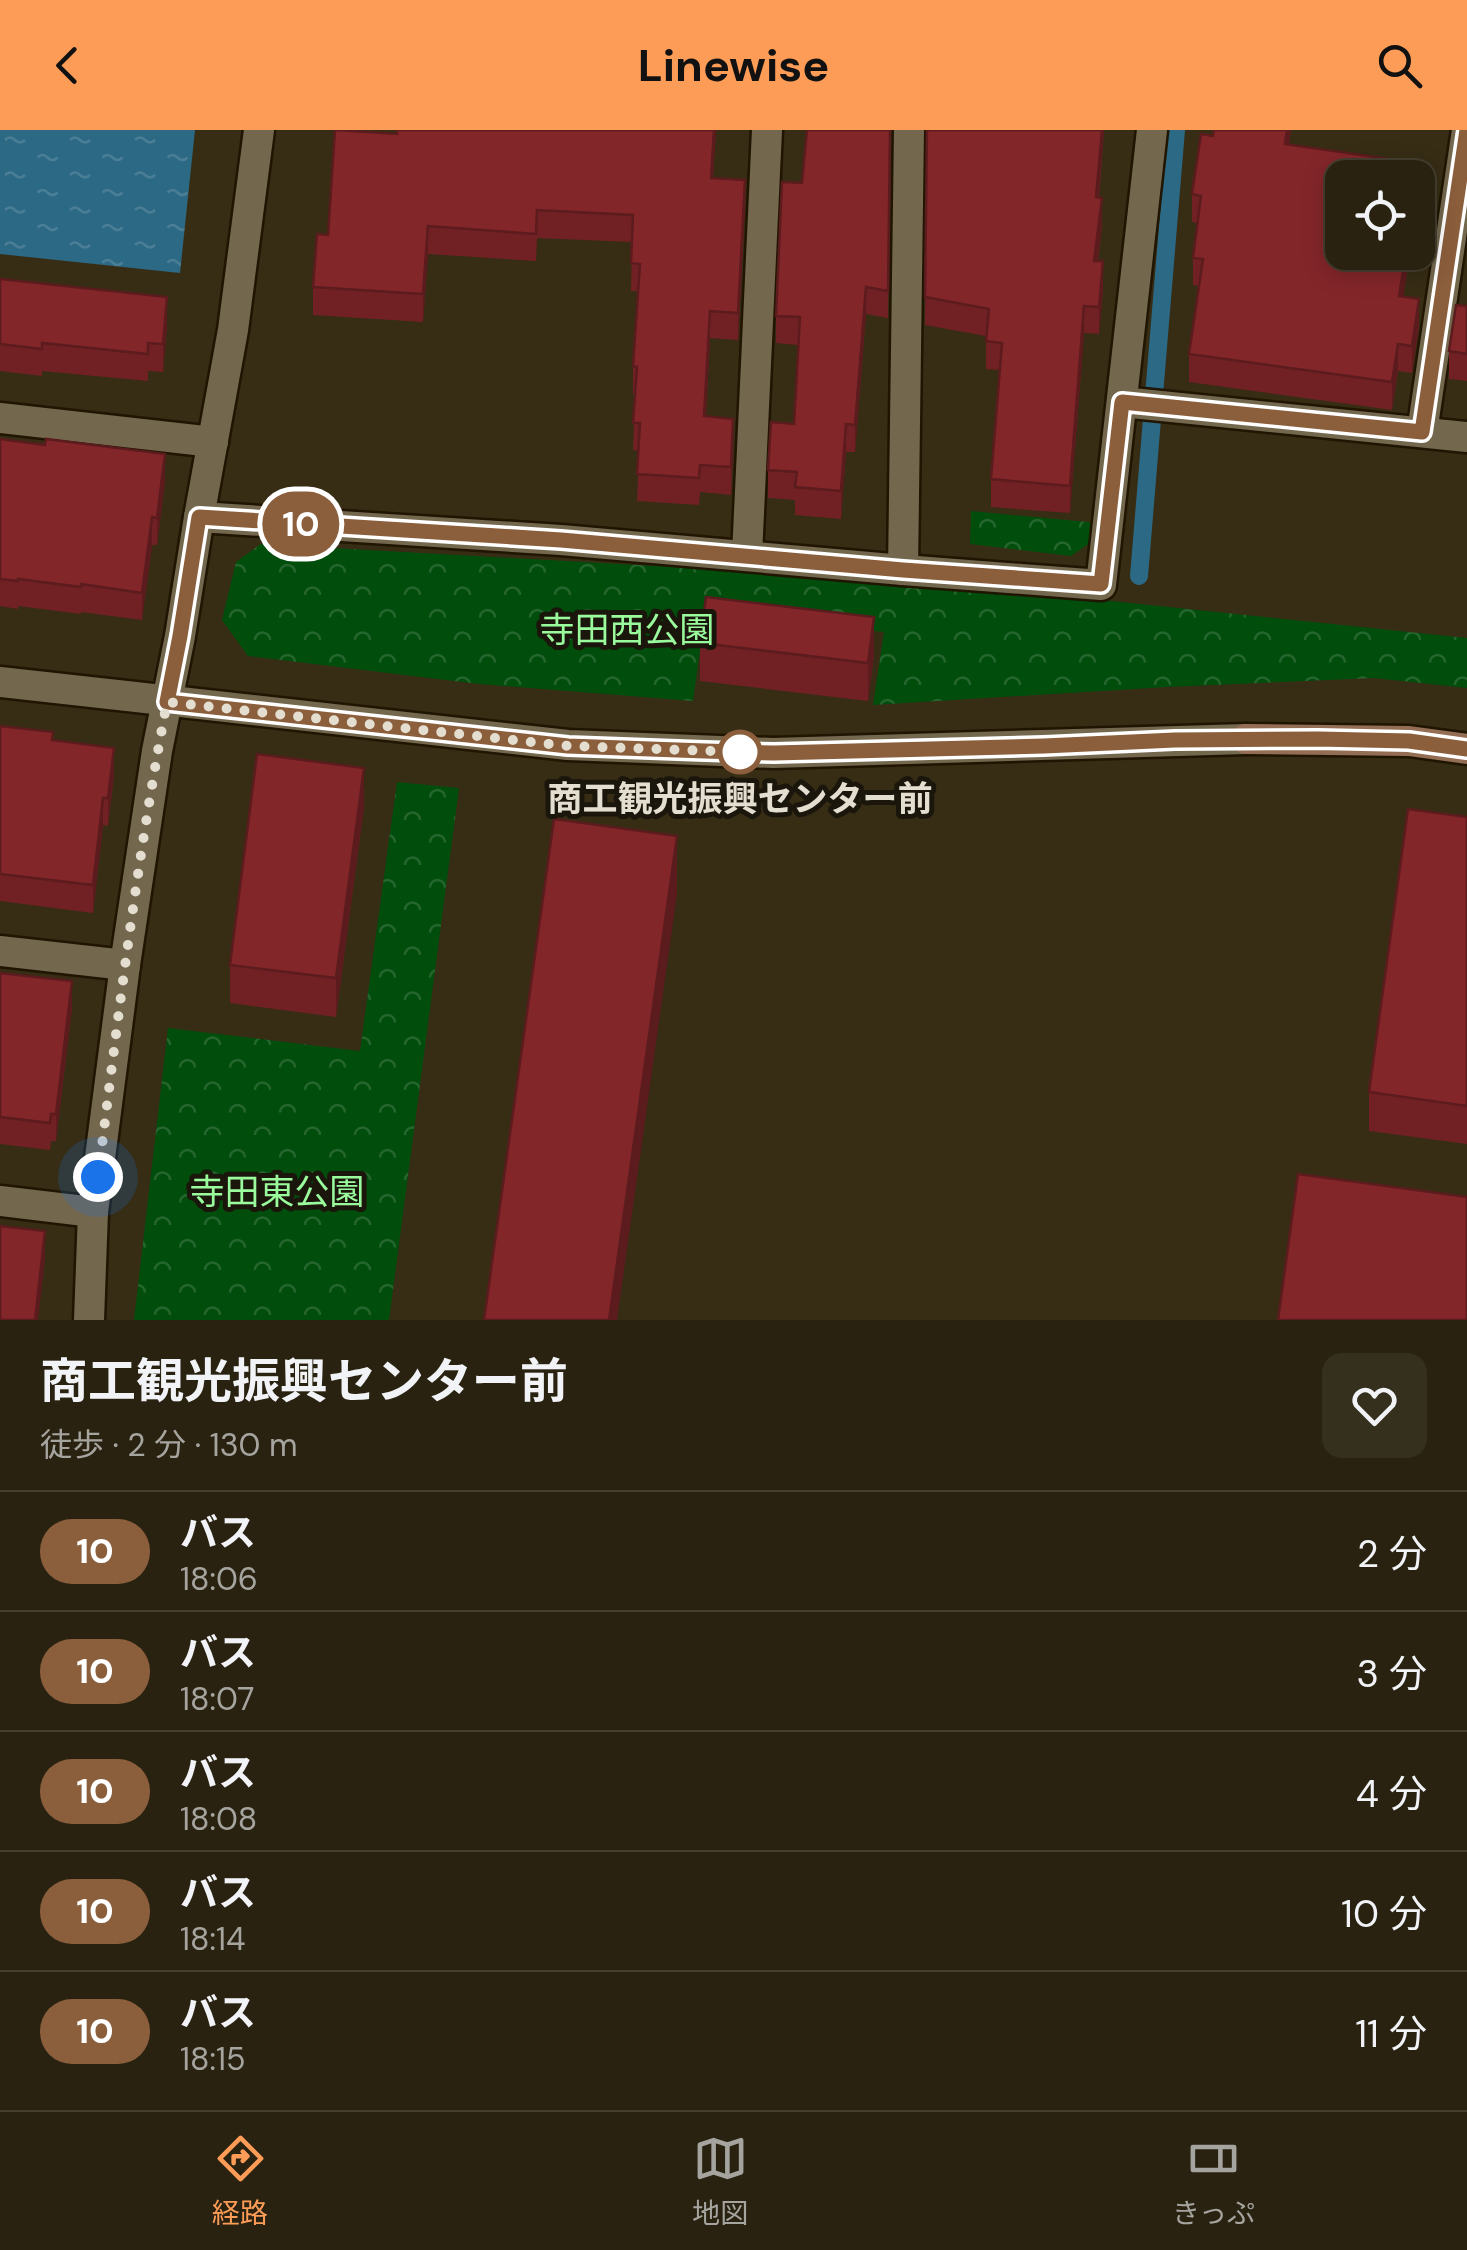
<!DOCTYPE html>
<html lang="ja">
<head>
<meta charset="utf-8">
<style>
  :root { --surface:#292210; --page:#352f1e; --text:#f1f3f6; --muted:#a5a49f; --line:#453f30; --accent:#fd9c57 }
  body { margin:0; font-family:"DM Sans","Noto Sans JP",sans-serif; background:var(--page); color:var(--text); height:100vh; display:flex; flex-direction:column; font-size:38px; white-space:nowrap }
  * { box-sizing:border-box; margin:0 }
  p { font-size:32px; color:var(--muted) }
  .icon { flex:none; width:55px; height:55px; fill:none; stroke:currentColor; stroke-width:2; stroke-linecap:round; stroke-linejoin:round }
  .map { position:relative; height:1190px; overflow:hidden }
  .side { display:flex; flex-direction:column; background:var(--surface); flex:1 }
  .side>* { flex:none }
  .badge { padding:0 20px; border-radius:32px; font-size:35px; line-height:65px }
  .buttons { position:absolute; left:1325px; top:30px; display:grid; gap:20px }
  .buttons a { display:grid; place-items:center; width:110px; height:110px; border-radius:20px; background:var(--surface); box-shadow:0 5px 25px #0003,0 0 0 2px var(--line); font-size:50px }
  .you { position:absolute; width:50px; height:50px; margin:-25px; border:8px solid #fff; border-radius:50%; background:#1a73e8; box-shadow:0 0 0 15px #1a73e833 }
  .map>.badge { position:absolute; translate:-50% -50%; box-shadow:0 0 0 5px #fff }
  .round { display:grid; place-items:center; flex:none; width:105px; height:105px; border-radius:20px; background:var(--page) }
  .overview { display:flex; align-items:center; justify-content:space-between; height:170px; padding:0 40px }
  h1 { font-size:48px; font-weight:700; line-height:75px }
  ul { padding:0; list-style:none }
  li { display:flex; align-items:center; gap:30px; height:120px; padding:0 40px; border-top:2px solid var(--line) }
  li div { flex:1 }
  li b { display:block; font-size:38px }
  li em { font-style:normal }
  li .badge { min-width:110px; font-weight:700; text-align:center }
  header { display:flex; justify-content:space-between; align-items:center; height:130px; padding:0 40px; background:var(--accent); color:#111; font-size:45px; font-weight:700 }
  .tabs { display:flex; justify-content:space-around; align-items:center; height:140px; border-top:2px solid var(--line); background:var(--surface); font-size:28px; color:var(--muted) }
  .tabs a { display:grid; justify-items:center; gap:5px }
  .tabs .on { color:var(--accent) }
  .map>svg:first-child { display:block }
  .forest { fill:url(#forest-crowns) }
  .water { fill:url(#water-ripples) }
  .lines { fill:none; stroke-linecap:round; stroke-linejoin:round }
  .stream { stroke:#2c6985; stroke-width:18 }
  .street-casing { stroke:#1f1501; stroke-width:35 }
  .secondary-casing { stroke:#1f1501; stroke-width:35 }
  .street { stroke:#73674e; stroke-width:30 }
  .secondary { stroke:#946d55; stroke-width:30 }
  .wall { fill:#712124 }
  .shaded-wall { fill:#5c1b1d }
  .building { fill:#83262a; stroke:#5c1b1d; stroke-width:2.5 }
  .line-casing { stroke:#fff; stroke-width:22 }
  .line { stroke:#8b5e3c; stroke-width:15 }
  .walk { stroke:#e4ded0; stroke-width:10; stroke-dasharray:0 18 }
  .stop-dot { fill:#fff; stroke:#8b5e3c; stroke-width:5 }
  .labels { text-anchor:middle; stroke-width:10; stroke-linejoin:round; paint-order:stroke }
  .park-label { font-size:35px; fill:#9afb9d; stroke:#1b160c }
  .stop-label { font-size:35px; font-weight:bold; fill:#e4ded0; stroke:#1b160c }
</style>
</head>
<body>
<header><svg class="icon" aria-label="back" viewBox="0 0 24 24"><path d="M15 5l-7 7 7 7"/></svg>Linewise<svg class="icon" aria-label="search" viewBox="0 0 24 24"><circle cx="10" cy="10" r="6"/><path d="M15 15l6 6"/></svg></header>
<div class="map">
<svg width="1467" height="1190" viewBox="0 0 1467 1190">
  <defs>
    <pattern id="forest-crowns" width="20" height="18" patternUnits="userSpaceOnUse" patternTransform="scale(2.5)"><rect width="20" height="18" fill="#004d0c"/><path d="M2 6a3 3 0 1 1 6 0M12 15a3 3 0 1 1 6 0" fill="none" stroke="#25662e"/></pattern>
    <pattern id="water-ripples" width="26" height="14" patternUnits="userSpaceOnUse" patternTransform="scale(2.5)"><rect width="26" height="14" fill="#2c6985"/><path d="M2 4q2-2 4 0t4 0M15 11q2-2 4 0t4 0" fill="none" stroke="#4a7e95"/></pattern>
  </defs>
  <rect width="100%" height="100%" fill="#372d15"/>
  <!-- forest -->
  <g class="forest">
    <path d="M 971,381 L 1099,393 L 1097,408 L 1071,426 L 970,414 Z"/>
    <path d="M 261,414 L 709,439 L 1092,469 L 1467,508 L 1467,558 L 1374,548 L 1167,557 L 873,575 L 884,502 L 705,483 L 693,571 L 479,554 L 248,526 L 222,490 L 236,432 Z"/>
    <path d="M 397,652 L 459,658 L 389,1190 L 134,1190 L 168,898 L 360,921 Z"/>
  </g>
  <!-- water -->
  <path class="water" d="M 0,0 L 195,0 L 180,143 L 0,124 Z"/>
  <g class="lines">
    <!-- stream -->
    <path class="stream" d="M 1139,446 L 1176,0"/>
    <!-- street casing -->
    <g class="street-casing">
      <g id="street">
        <path d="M 1122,272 L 1467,307"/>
        <path d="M 0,288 L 213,312"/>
        <path d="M 1422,302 L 1467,0"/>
        <path d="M 199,387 L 561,410 L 903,440 L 1101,455 L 1152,0"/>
        <path d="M 747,425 L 767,0"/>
        <path d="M 903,440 L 909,0"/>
        <path d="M 0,552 L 568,615 L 773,623 L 1246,609"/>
        <path d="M 0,821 L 125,835"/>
        <path d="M 0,1071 L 93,1082"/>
        <path d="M 89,1190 L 93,1082 L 125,835 L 157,621 L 180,506 L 199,387 L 233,200 L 259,0"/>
      </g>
    </g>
    <!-- secondary casing -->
    <g class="secondary-casing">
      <path id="secondary" d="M 1246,609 L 1409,611 L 1467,619"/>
    </g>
    <!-- street -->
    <use href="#street" class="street"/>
    <!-- secondary -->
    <use href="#secondary" class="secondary"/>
  </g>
  <!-- wall -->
  <g class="wall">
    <path d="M 397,0 L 716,0 L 713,48 L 745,77 L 738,210 L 710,208 L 706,286 L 733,316 L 731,365 L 700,362 L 699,375 L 637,371 L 639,321 L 633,320 L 635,264 L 633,264 L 633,236 L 638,161 L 631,161 L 632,112 L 537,108 L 536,131 L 428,124 L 423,192 L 313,185 L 313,157 L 328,105 L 397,4 Z"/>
    <path d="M 890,0 L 888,188 L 866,184 L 855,322 L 846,322 L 841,389 L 795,385 L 795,370 L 768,368 L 768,340 L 794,294 L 798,215 L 776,213 L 776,186 L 802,53 Z"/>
    <path d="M 927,0 L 1104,0 L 1099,68 L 1102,95 L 1098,131 L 1103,159 L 1099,204 L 1084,203 L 1070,383 L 991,377 L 991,349 L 1000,240 L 986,239 L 986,206 L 925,195 Z"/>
    <path d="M 1214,0 L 1291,0 L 1289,14 L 1416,48 L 1342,48 L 1407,122 L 1407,144 L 1403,166 L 1419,196 L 1412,243 L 1398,241 L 1392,280 L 1189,252 L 1189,224 L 1199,156 L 1193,155 L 1193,128 L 1197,93 L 1192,92 L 1192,64 Z"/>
    <path d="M 0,149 L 167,195 L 163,242 L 148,241 L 148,251 L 42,241 L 42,246 L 0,241 Z"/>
    <path d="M 1467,176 L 1467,251 L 1449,249 L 1449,221 Z"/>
    <path d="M 0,309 L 165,352 L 157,415 L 152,415 L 142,490 L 81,482 L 81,484 L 18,476 L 18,479 L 0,476 Z"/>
    <path d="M 700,513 L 874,525 L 868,571 L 700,551 Z"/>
    <path d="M 0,596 L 53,610 L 114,645 L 108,696 L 103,695 L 93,783 L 0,771 Z"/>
    <path d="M 364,677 L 336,887 L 230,873 L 230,835 Z"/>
    <path d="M 1467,687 L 1467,1014 L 1369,1001 L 1369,962 Z"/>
    <path d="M 0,843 L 72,878 L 56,1011 L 51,1011 L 50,1020 L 0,1014 Z"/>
  </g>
  <!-- shaded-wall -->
  <g class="shaded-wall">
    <path d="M 714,0 L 716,0 L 711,75 L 711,48 Z"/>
    <path d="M 1102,0 L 1104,0 L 1096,95 L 1096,67 Z"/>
    <path d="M 1287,0 L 1291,0 L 1285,41 L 1285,14 Z"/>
    <path d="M 745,50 L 745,77 L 738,210 L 738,183 Z"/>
    <path d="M 1102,68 L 1102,95 L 1094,158 L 1094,131 Z"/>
    <path d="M 428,96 L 428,124 L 423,192 L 423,164 Z"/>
    <path d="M 1403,122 L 1407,122 L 1407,144 L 1399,193 L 1399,166 Z"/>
    <path d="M 1103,131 L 1103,159 L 1099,204 L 1099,177 Z"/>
    <path d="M 866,157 L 866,184 L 855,322 L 855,295 Z"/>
    <path d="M 167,167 L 167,195 L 163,242 L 163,214 Z"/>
    <path d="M 1419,169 L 1419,196 L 1412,243 L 1412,216 Z"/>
    <path d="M 1084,176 L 1084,203 L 1070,383 L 1070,356 Z"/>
    <path d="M 710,181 L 710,208 L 704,314 L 704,286 Z"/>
    <path d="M 1398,214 L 1398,241 L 1392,280 L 1392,252 Z"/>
    <path d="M 733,289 L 733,316 L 731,365 L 731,337 Z"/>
    <path d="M 846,294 L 846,322 L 841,389 L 841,361 Z"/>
    <path d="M 165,324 L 165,352 L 157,415 L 157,388 Z"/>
    <path d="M 152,387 L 152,415 L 142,490 L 142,463 Z"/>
    <path d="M 874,487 L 874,525 L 868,571 L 868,533 Z"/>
    <path d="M 114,618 L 114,645 L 108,696 L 108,668 Z"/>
    <path d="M 364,638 L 364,677 L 336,887 L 336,848 Z"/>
    <path d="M 103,668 L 103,695 L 93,783 L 93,755 Z"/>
    <path d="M 677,706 L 677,764 L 617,1190 L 609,1190 Z"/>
    <path d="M 72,851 L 72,878 L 56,1011 L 56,984 Z"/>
    <path d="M 45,1101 L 45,1129 L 38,1190 L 35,1190 Z"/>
  </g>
  <!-- building -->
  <g class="building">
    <path d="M 335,0 L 397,4 L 397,0 L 714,0 L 711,48 L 745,50 L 738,183 L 710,181 L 704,286 L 733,289 L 731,337 L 700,335 L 699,348 L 637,344 L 640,293 L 633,293 L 637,237 L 633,236 L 640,134 L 631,133 L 633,85 L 537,80 L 536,104 L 428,96 L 423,164 L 313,157 L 317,104 L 328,105 Z"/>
    <path d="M 807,0 L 890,0 L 888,161 L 866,157 L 855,295 L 846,294 L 841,361 L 795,357 L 797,342 L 768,340 L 771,292 L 794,294 L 800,187 L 776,186 L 782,52 L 802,53 Z"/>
    <path d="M 927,0 L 1102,0 L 1096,67 L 1102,68 L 1094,131 L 1103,131 L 1099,177 L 1084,176 L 1070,356 L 991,349 L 1002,213 L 986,211 L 989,179 L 925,167 Z"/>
    <path d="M 1214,0 L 1287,0 L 1285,14 L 1416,33 L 1414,48 L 1342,48 L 1342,122 L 1406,122 L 1399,166 L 1419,169 L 1412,216 L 1398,214 L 1392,252 L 1189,224 L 1203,129 L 1193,128 L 1201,66 L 1192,64 L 1201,4 L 1213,6 Z"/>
    <path d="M 0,149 L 167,167 L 163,214 L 148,213 L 148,224 L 42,213 L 42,219 L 0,214 Z"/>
    <path d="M 1456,175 L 1467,176 L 1467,224 L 1449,221 Z"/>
    <path d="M 0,309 L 45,315 L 46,309 L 165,324 L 157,388 L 152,387 L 142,463 L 81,454 L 81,457 L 18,449 L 18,451 L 0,449 Z"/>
    <path d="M 706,467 L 874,487 L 868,533 L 700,513 Z"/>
    <path d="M 0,596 L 53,602 L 52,610 L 114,618 L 108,668 L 103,668 L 93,755 L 0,744 Z"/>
    <path d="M 257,624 L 364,638 L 336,848 L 230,835 Z"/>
    <path d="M 1408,679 L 1467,687 L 1467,976 L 1369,962 Z"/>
    <path d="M 554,689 L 677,706 L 609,1190 L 484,1190 Z"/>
    <path d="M 0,843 L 72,851 L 56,984 L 51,984 L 50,993 L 0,987 Z"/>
    <path d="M 1298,1044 L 1467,1067 L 1467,1190 L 1278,1190 Z"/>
    <path d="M 0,1096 L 45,1101 L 35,1190 L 0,1190 Z"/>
  </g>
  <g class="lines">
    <!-- line casing -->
    <g class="line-casing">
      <path id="line" d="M 1467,0 L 1422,302 L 1122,272 L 1101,454 L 903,440 L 561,410 L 199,387 L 180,506 L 167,572 L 568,616 L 705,621 L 774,623 L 1044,616 L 1175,610 L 1318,609 L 1409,611 L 1467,619"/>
    </g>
    <!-- line -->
    <use href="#line" class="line"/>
    <!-- walk -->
    <path class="walk" d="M 98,1047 C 118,888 137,729 167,572 L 568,616 L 740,622"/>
  </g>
  <!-- markers -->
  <circle class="stop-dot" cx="740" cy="622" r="20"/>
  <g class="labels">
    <!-- park labels -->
    <g class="park-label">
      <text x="627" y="512">寺田西公園</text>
      <text x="277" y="1074">寺田東公園</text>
    </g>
    <!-- stop labels -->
    <g class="stop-label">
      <text x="740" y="681">商工観光振興センター前</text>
    </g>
  </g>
</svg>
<div class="buttons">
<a><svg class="icon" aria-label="locate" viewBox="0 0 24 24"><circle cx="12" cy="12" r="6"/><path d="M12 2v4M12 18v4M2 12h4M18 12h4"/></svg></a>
</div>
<div class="you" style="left:98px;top:1047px"></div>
<b class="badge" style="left:301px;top:394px;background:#8b5e3c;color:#fff">10</b>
</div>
<section class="side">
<div class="overview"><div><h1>商工観光振興センター前</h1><p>徒歩 · 2 分 · 130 m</p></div><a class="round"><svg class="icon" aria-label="heart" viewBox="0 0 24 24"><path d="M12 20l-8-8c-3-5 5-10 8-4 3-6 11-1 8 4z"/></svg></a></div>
<ul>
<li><span class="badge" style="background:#8b5e3c;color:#fff">10</span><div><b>バス</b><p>18:06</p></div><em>2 分</em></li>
<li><span class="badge" style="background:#8b5e3c;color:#fff">10</span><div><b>バス</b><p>18:07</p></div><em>3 分</em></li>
<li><span class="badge" style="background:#8b5e3c;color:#fff">10</span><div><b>バス</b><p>18:08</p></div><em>4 分</em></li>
<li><span class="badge" style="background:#8b5e3c;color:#fff">10</span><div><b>バス</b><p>18:14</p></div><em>10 分</em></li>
<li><span class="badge" style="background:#8b5e3c;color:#fff">10</span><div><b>バス</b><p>18:15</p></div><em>11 分</em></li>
</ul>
</section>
<nav class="tabs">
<a class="on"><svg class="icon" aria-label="directions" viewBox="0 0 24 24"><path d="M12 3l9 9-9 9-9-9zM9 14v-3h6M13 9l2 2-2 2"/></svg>経路</a>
<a><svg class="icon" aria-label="map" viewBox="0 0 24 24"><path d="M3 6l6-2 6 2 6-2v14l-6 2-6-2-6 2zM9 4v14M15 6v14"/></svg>地図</a>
<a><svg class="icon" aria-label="tickets" viewBox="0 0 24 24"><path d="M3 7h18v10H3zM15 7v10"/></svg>きっぷ</a>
</nav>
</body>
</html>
